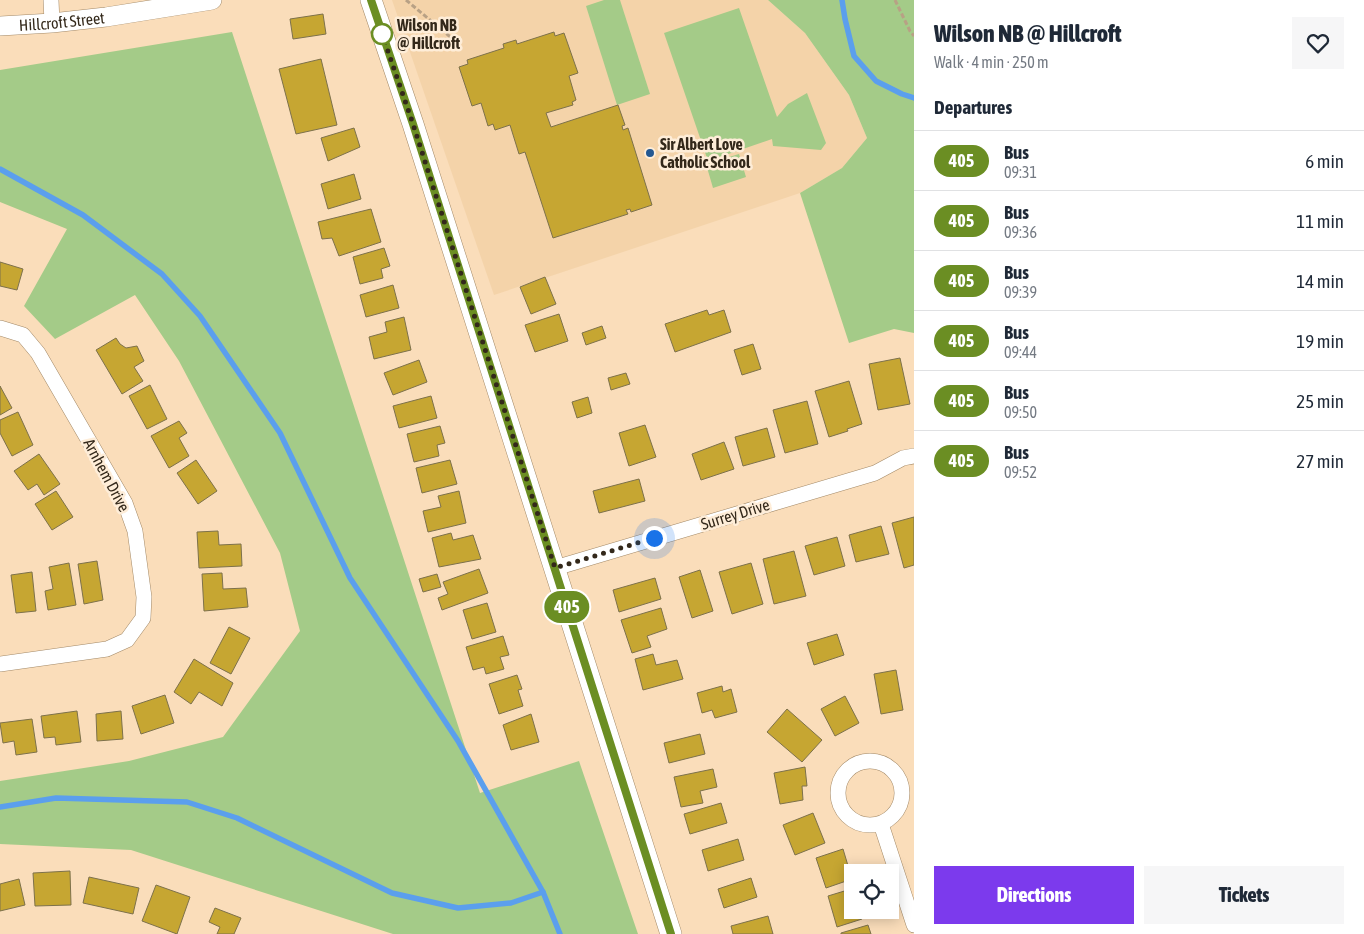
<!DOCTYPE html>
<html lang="en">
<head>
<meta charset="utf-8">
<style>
  :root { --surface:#fff; --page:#f6f6f7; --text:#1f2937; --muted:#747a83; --line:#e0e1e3; --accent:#7c3aed }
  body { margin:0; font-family:"Asap Condensed",sans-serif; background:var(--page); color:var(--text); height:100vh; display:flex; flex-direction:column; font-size:19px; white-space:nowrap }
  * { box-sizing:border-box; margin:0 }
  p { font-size:16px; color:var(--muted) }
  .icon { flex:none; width:28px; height:28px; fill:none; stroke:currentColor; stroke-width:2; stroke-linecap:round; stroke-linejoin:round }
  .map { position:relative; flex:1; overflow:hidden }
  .drawer { display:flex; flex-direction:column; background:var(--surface); width:450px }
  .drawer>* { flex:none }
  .badge { padding:0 10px; border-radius:16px; font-size:18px; line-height:32px }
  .buttons { position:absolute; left:844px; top:864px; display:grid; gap:10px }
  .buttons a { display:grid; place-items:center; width:55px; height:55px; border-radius:0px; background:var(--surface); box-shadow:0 2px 12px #0003; font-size:25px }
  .you { position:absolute; width:25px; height:25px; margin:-12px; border:4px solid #fff; border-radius:50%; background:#1a73e8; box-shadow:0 0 0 8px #1a73e833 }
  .map>.badge { position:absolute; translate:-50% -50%; box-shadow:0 0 0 2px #fff }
  h2 { padding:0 20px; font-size:19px; line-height:45px }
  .round { display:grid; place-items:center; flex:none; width:52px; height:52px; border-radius:0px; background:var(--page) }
  .head { display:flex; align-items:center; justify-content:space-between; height:85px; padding:0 20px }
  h1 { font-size:24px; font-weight:800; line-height:38px }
  .action { display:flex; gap:10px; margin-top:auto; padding:10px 20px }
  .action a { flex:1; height:58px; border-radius:0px; background:var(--accent); color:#fff; font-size:20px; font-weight:800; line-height:58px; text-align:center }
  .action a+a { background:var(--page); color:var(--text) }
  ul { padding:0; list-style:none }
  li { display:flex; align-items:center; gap:15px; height:60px; padding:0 20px; border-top:1px solid var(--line) }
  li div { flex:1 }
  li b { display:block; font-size:19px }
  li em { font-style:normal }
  li .badge { min-width:55px; font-weight:700; text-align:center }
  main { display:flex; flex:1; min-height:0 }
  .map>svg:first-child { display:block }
  .built { fill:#f4d3a9 }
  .green { fill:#a4cb88 }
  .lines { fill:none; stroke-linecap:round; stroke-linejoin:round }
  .stream { stroke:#5b9fed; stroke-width:5.5 }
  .building { fill:#c6a632; stroke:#7d714b }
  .minor-casing { stroke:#a38967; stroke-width:16 }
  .tertiary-casing { stroke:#a38967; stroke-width:20 }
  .secondary-casing { stroke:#a38967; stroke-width:22 }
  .path { stroke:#b8a185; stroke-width:3; stroke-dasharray:5 2.5; stroke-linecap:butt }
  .minor { stroke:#fff; stroke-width:15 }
  .tertiary { stroke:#fff; stroke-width:19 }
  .secondary { stroke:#fff; stroke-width:21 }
  .line-casing { stroke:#fff; stroke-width:11 }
  .line { stroke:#6b8e23; stroke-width:8 }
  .walk { stroke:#33281a; stroke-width:5; stroke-dasharray:0 9 }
  .stop-dot { fill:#fff; stroke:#6b8e23; stroke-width:2.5 }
  .poi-dot { fill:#245891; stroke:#feedd8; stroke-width:2 }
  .labels { text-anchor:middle; stroke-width:5; stroke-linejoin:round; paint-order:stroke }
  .street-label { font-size:16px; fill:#33281a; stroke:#feedd8 }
  .stop-label { font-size:16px; font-weight:bold; fill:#33281a; stroke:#feedd8; text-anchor:start }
  .poi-label { font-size:16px; font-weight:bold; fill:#33281a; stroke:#feedd8; text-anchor:start }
</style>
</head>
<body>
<main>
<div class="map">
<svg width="914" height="934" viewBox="0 0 914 934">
  <rect width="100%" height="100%" fill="#faddba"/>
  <!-- built -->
  <path class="built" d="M 392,0 L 768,0 L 805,33 L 849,95 L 867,138 L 842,168 L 800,193 L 494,295 Z"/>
  <!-- green -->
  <g class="green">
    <path d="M 604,0 L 620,0 L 650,94 L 617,105 L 586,6 Z"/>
    <path d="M 768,0 L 914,0 L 914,333 L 894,329 L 849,343 L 800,193 L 842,168 L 867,138 L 849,95 L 805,33 Z"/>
    <path d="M 739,8 L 777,117 L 788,104 L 807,93 L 826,143 L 821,150 L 773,146 L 772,139 L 708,161 L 664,33 Z"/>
    <path d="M 232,32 L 480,793 L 579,761 L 638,934 L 393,934 L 131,850 L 0,844 L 0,781 L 129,761 L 223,737 L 300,631 L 280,553 L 179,361 L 135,295 L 55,339 L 24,306 L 67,229 L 0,202 L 0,70 Z"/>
    <path d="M 739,154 L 746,177 L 713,188 L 706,164 Z"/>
  </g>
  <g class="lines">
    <!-- stream -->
    <g class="stream">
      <path d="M 842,0 L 845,19 L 854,56 L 876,81 L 902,94 L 914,98"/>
      <path d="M 0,169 L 83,215 L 162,274 L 200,316 L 280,433 L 350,578 L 458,741 L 543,892 L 560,934"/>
      <path d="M 0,807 L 56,798 L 187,802 L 237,818 L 392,893 L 458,908 L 511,903 L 543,892"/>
    </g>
  </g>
  <!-- building -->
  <g class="building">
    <path d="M 323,14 L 326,34 L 293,39 L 290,19 Z"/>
    <path d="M 554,32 L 555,36 L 564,33 L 578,73 L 569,76 L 576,100 L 572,102 L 573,105 L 546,113 L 551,127 L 618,105 L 625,125 L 622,126 L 623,130 L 628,128 L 652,205 L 631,212 L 630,209 L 626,210 L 628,214 L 553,238 L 525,152 L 519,154 L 510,125 L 495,130 L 493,124 L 488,126 L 481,103 L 472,106 L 459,67 L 468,64 L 467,60 L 504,48 L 503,44 L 516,40 L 517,44 Z"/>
    <path d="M 321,59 L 337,125 L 296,134 L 279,69 Z"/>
    <path d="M 354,128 L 360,147 L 328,161 L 321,138 Z"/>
    <path d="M 354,174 L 361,199 L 328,209 L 321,184 Z"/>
    <path d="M 371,209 L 381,242 L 339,256 L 332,238 L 322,239 L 318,222 Z"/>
    <path d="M 384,248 L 390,266 L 381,269 L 383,278 L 360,284 L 353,257 Z"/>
    <path d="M 0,262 L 23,269 L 17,290 L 0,286 Z"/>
    <path d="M 545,277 L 556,304 L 531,314 L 520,287 Z"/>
    <path d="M 393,285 L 399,308 L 366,317 L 360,295 Z"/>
    <path d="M 707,310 L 709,315 L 724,310 L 731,332 L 675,352 L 665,324 Z"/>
    <path d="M 559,314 L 568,341 L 535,352 L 525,325 Z"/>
    <path d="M 404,317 L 411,350 L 374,359 L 369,337 L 387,332 L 385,322 Z"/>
    <path d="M 602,326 L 606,338 L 586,345 L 582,333 Z"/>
    <path d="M 116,338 L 120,344 L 126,348 L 137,346 L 144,361 L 134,367 L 143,381 L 122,394 L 96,350 Z"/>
    <path d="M 753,344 L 761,369 L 742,375 L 734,350 Z"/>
    <path d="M 900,358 L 910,404 L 878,410 L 869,364 Z"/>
    <path d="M 419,360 L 427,382 L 393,395 L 384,373 Z"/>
    <path d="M 626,373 L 630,384 L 611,390 L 608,378 Z"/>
    <path d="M 849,381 L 862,424 L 847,429 L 848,431 L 829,437 L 815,391 Z"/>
    <path d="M 150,385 L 167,419 L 147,429 L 129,396 Z"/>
    <path d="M 0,386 L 12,408 L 0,415 Z"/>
    <path d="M 431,396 L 437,418 L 399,428 L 393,406 Z"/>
    <path d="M 588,397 L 592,413 L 577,418 L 572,402 Z"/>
    <path d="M 807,401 L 818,444 L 785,453 L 773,410 Z"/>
    <path d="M 18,412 L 33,445 L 12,456 L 0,433 L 0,420 Z"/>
    <path d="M 179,421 L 187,433 L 179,438 L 189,456 L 169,468 L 151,436 Z"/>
    <path d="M 645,425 L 656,457 L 629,466 L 619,433 Z"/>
    <path d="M 440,426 L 445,443 L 437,445 L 439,456 L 414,462 L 407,434 Z"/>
    <path d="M 767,428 L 775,457 L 743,466 L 735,437 Z"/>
    <path d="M 724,442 L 734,469 L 701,480 L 692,454 Z"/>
    <path d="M 39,454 L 60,484 L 44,495 L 37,484 L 28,490 L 14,471 Z"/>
    <path d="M 196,460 L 217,491 L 198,504 L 177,473 Z"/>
    <path d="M 450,460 L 457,484 L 422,493 L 416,468 Z"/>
    <path d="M 639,479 L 645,501 L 599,513 L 593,491 Z"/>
    <path d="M 56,491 L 73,517 L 52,530 L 35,504 Z"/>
    <path d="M 459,491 L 466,523 L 428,532 L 423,511 L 441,507 L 438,496 Z"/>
    <path d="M 914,517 L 914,565 L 904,568 L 892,523 Z"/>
    <path d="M 881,526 L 889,554 L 856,562 L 849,535 Z"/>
    <path d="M 218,531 L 219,545 L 241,544 L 242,566 L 199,568 L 197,532 Z"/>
    <path d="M 451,533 L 453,540 L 473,535 L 481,559 L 439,567 L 432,538 Z"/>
    <path d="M 837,537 L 845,566 L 814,575 L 805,546 Z"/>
    <path d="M 794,551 L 806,596 L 774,604 L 763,559 Z"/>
    <path d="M 97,561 L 103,600 L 84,604 L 78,564 Z"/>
    <path d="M 69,563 L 76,605 L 48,610 L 45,591 L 53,589 L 49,567 Z"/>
    <path d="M 751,563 L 763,604 L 732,614 L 719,572 Z"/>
    <path d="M 479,569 L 488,593 L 442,610 L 438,598 L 448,594 L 443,582 Z"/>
    <path d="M 700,570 L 713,611 L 692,618 L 679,577 Z"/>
    <path d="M 32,572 L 36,611 L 16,613 L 11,575 Z"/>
    <path d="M 222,573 L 223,589 L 246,588 L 248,607 L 204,611 L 202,574 Z"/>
    <path d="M 437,574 L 441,587 L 423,592 L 419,579 Z"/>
    <path d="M 655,578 L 661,599 L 619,612 L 613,590 Z"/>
    <path d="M 487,603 L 496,632 L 472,639 L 463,610 Z"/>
    <path d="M 661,608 L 667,629 L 647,636 L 651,647 L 632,653 L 621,620 Z"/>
    <path d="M 229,627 L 250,638 L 231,674 L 210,663 Z"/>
    <path d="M 837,634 L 844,655 L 814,665 L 807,643 Z"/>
    <path d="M 503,636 L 509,655 L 500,657 L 504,669 L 486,674 L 484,667 L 473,670 L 466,647 Z"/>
    <path d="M 653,654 L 656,665 L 677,660 L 683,679 L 643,690 L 635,659 Z"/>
    <path d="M 194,659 L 233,683 L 222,706 L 199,692 L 191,704 L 174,692 Z"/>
    <path d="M 896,670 L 903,710 L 881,714 L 874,674 Z"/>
    <path d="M 517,675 L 522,689 L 518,690 L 523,706 L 499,714 L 489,684 Z"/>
    <path d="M 722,686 L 723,692 L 731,689 L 737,712 L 715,718 L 712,710 L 702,713 L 697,693 Z"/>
    <path d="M 165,695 L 174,723 L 141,734 L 132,706 Z"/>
    <path d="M 845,696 L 859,723 L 835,736 L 821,709 Z"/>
    <path d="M 787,709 L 822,740 L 802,762 L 767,732 Z"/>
    <path d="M 77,711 L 81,742 L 56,745 L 55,737 L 44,738 L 41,716 Z"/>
    <path d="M 121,711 L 123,739 L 97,741 L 96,714 Z"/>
    <path d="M 531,714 L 539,742 L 511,750 L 503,725 Z"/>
    <path d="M 32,719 L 37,752 L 16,755 L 14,741 L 3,743 L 0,723 Z"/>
    <path d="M 700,734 L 705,754 L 669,763 L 664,743 Z"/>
    <path d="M 805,767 L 807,786 L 802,786 L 803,800 L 780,804 L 774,773 Z"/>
    <path d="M 713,769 L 717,787 L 700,791 L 703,803 L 681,807 L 674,777 Z"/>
    <path d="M 721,803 L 727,823 L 690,834 L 684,814 Z"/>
    <path d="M 813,813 L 825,843 L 795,855 L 783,825 Z"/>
    <path d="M 738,839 L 744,860 L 708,871 L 702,850 Z"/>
    <path d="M 843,849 L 852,879 L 826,888 L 816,858 Z"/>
    <path d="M 70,871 L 71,905 L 35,906 L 33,873 Z"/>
    <path d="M 89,877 L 139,888 L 133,914 L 83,903 Z"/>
    <path d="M 751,878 L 757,897 L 724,908 L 718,889 Z"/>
    <path d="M 19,879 L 25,905 L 0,911 L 0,884 Z"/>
    <path d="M 156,885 L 190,897 L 177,934 L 142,921 Z"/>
    <path d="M 851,889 L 852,894 L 852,910 L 858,910 L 862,919 L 837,927 L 828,896 Z"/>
    <path d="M 215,908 L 241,918 L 234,934 L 217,934 L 220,927 L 209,922 Z"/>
    <path d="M 768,916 L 773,934 L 733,934 L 731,926 Z"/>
    <path d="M 868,925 L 871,934 L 841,934 L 841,933 Z"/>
  </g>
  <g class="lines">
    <!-- minor casing -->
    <g class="minor-casing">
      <g id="minor">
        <path d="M 51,0 L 52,23"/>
        <path d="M 0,328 L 23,335 L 38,353 L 125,503 L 135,531 L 144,597 L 143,618 L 127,640 L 107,649 L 0,664"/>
        <path d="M 555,568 L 875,473 L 903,458 L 914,456"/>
        <circle cx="870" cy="793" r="32"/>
        <path d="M 881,824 L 914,925"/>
      </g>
    </g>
    <!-- tertiary casing -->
    <g class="tertiary-casing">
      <g id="tertiary">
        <path id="s1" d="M 0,26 L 52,23 L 106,17 L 212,0"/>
      </g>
    </g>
    <!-- secondary casing -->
    <g class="secondary-casing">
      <path id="secondary" d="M 371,0 L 413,124 L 671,934"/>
    </g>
    <!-- path -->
    <g class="path">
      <path d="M 406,0 L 454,40"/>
      <path d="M 895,0 L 910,31 L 914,36"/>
    </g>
    <!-- minor -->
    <use href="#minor" class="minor"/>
    <!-- tertiary -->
    <use href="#tertiary" class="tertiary"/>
    <!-- secondary -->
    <use href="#secondary" class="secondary"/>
  </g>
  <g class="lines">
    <!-- line casing -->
    <g class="line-casing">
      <path id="line" d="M 371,0 L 413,124 L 671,934"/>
    </g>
    <!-- line -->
    <use href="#line" class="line"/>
    <!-- walk -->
    <path class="walk" d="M 382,34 L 413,124 L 555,568 L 654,538"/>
  </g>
  <!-- markers -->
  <circle class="stop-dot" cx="382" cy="34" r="10"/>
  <circle class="poi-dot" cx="650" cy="153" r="5"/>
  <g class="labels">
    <!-- street labels -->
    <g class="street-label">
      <text dy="6" stroke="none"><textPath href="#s1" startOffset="62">Hillcroft Street</textPath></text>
      <text transform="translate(107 475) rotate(62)" y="6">Arnhem Drive</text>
      <text transform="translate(735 514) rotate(-17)" y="6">Surrey Drive</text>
    </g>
    <!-- stop labels -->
    <g class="stop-label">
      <text x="397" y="31">Wilson NB<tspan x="397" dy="18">@ Hillcroft</tspan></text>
    </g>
    <!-- poi labels -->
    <g class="poi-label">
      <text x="660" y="150">Sir Albert Love<tspan x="660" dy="18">Catholic School</tspan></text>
    </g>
  </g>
</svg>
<div class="buttons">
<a><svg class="icon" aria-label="locate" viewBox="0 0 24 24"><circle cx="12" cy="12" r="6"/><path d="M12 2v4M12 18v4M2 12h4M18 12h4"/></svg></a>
</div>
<div class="you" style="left:654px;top:538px"></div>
<b class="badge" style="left:567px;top:607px;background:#6b8e23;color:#fff">405</b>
</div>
<section class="drawer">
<div class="head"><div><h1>Wilson NB @ Hillcroft</h1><p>Walk · 4 min · 250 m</p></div><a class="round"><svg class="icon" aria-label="heart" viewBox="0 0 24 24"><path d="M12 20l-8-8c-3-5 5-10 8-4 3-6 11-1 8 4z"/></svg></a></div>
<h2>Departures</h2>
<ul>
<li><span class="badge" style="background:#6b8e23;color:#fff">405</span><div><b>Bus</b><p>09:31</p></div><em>6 min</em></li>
<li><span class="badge" style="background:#6b8e23;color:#fff">405</span><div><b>Bus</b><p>09:36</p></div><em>11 min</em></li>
<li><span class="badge" style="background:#6b8e23;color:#fff">405</span><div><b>Bus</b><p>09:39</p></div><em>14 min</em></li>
<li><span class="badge" style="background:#6b8e23;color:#fff">405</span><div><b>Bus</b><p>09:44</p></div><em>19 min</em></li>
<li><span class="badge" style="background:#6b8e23;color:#fff">405</span><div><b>Bus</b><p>09:50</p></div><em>25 min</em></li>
<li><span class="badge" style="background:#6b8e23;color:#fff">405</span><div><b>Bus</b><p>09:52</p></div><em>27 min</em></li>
</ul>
<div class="action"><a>Directions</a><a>Tickets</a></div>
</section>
</main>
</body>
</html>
